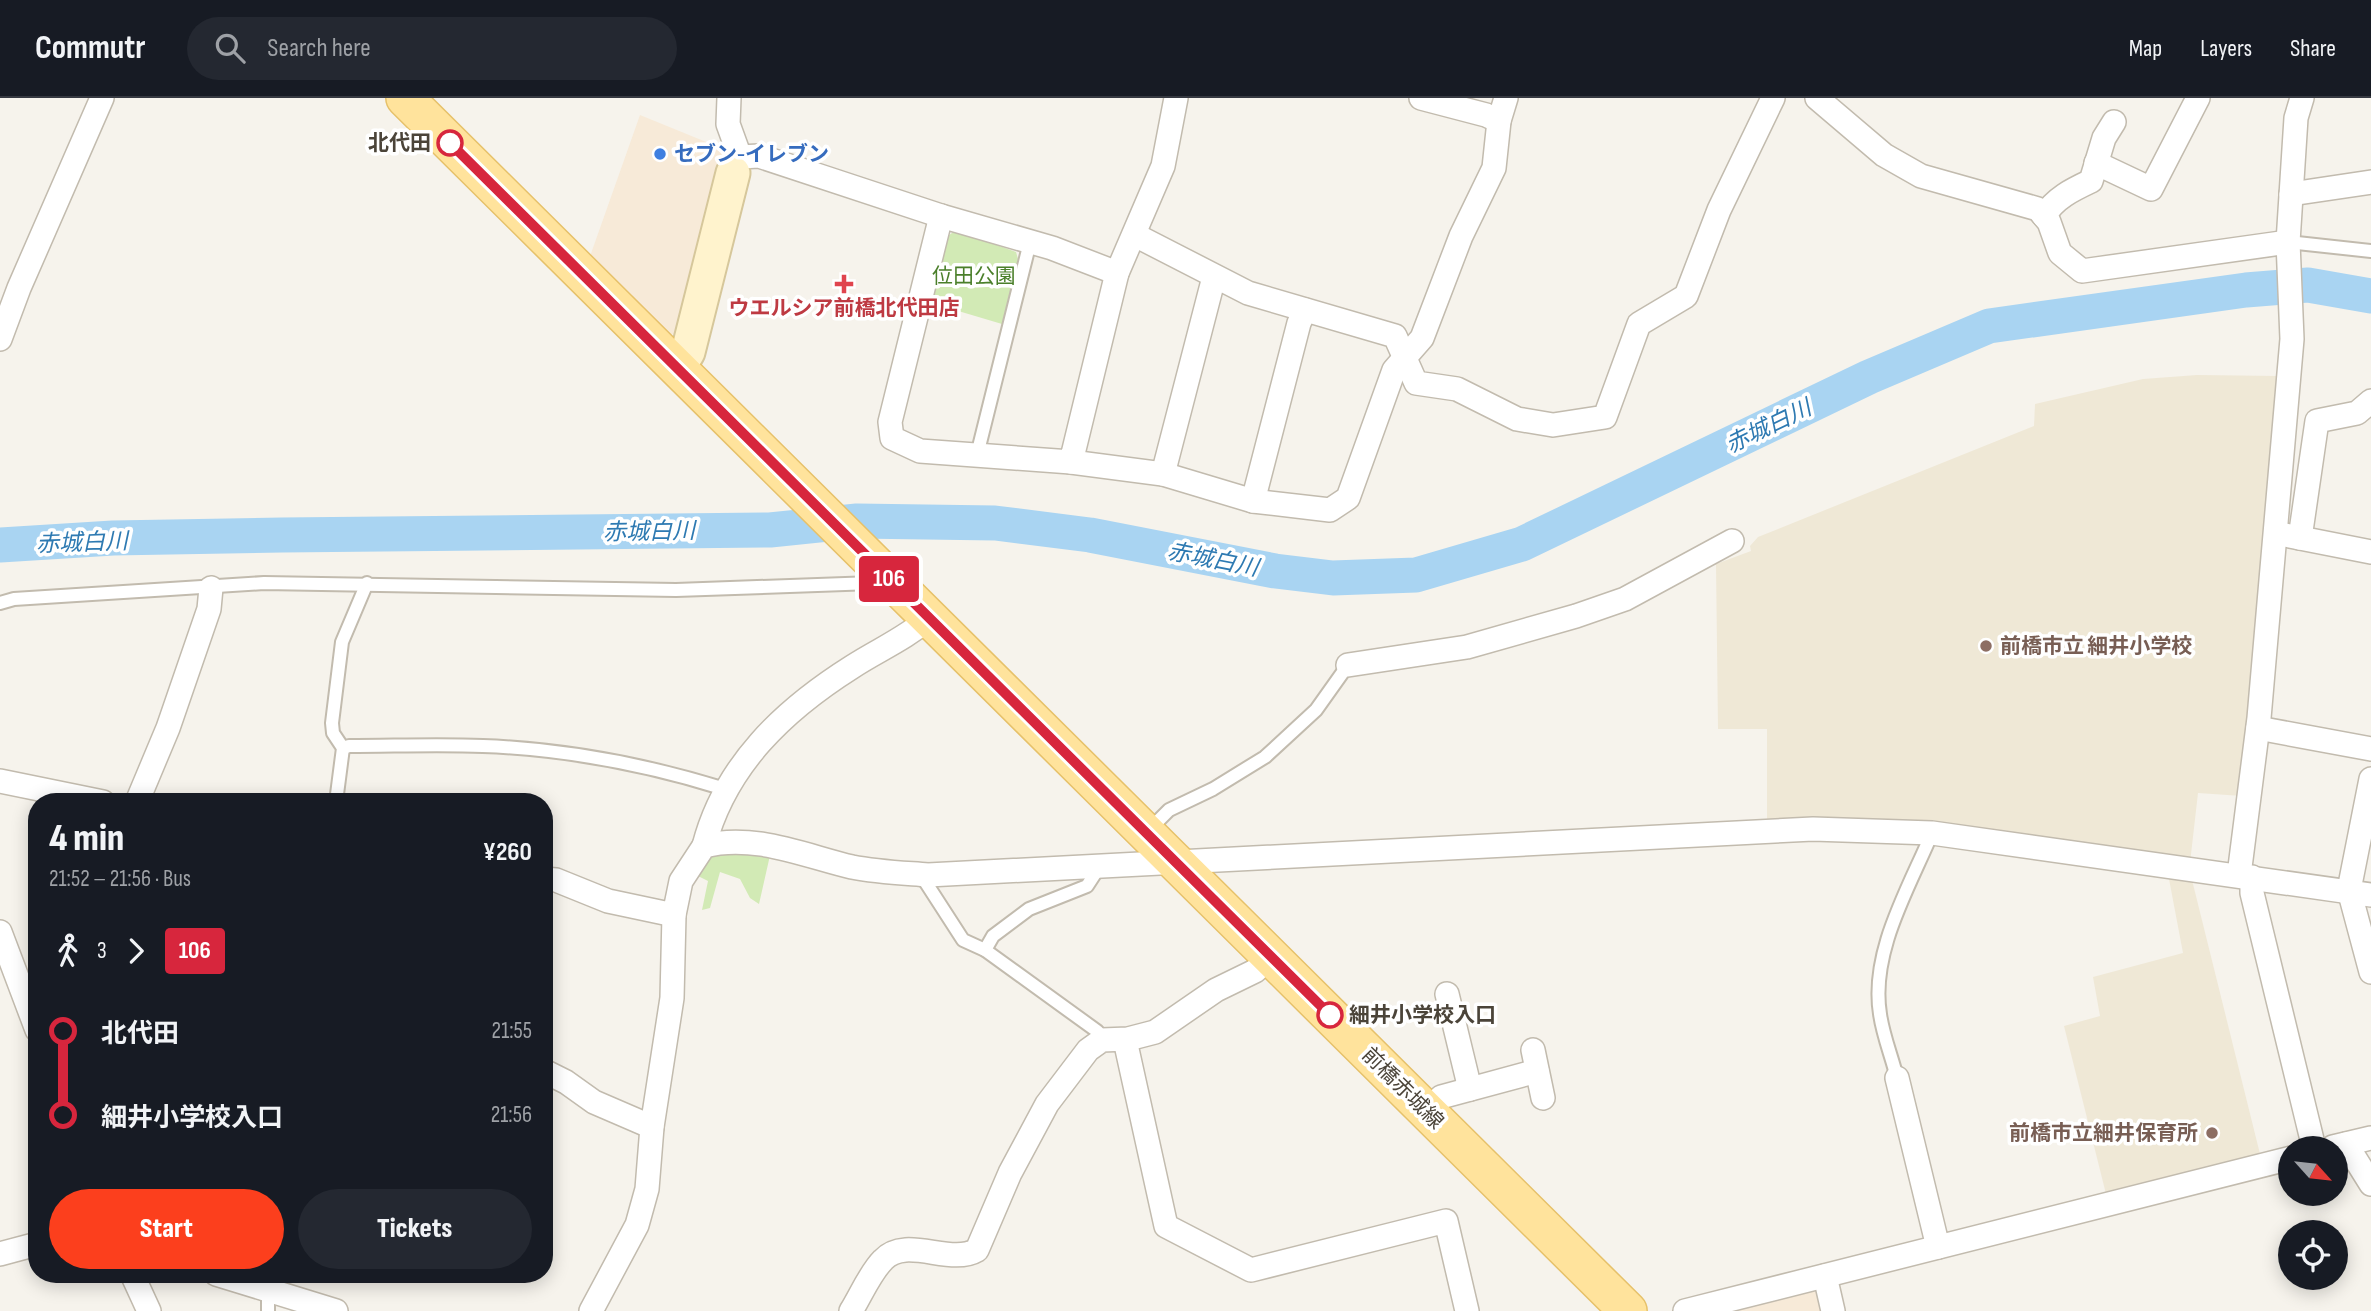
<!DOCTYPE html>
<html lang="en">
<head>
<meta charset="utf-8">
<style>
  :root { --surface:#171b24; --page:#242831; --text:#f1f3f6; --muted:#9ea1a6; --line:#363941; --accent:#fc3f1d }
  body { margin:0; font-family:"Sofia Sans Condensed","Noto Sans JP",sans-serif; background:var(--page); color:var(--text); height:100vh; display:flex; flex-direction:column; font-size:26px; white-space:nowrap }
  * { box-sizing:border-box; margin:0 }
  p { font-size:23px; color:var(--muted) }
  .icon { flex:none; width:38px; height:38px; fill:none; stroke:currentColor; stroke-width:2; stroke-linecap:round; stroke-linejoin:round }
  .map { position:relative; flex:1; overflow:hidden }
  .side { position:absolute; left:28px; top:695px; width:525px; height:490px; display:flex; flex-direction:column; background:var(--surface); border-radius:28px; box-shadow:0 4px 18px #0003 }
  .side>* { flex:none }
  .badge { padding:0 14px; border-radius:5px; font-size:24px; line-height:46px }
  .needle { width:46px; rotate:117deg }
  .fabs { position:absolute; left:2278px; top:1038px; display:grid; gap:14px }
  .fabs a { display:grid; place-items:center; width:70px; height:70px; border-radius:50%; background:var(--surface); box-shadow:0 4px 18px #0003; font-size:35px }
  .map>.badge { position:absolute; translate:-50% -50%; box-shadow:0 0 0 4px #fff }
  .legs { display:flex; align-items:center; gap:10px; height:77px; padding:0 21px; font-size:23px }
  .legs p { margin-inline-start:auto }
  .summary { display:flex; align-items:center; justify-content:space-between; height:119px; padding:0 21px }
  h1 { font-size:38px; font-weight:800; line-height:52px }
  .button { display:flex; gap:14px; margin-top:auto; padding:14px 21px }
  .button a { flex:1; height:80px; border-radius:42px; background:var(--accent); color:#fff; font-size:28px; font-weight:800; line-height:80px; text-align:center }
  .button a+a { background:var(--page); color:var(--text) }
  ul { padding:0 21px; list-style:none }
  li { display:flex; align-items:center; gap:24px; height:84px; font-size:26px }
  li i { display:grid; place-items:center; width:10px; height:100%; margin:0 9px; background:currentColor }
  li i::after { content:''; width:18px; height:18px; margin:-9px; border:5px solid; border-radius:50%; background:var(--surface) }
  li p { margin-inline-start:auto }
  li:first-child i { background:linear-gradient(#0000 50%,currentColor 0) }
  li:last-child i { background:linear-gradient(currentColor 50%,#0000 0) }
  header { display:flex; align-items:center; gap:42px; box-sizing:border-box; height:98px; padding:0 35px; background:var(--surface); border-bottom:2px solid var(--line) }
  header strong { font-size:33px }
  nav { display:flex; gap:38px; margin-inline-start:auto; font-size:24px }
  .search { width:490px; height:63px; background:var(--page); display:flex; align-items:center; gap:18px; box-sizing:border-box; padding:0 24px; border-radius:38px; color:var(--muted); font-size:26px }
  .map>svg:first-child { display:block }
  .commercial { fill:#f7ead8 }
  .education { fill:#efe8d6 }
  .green { fill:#d2eab5 }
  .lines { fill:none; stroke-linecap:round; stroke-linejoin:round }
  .river { stroke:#a9d4f2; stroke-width:35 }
  .lane-casing { stroke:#c2bbae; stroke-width:16 }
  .street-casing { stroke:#c2bbae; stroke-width:26 }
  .secondary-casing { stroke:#d6c79b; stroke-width:37 }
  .primary-casing { stroke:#e6c16a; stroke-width:40 }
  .lane { stroke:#fff; stroke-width:12 }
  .street { stroke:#fff; stroke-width:23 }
  .secondary { stroke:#fff3cd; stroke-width:33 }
  .primary { stroke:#ffe39c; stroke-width:37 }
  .line-1-casing { stroke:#fff; stroke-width:16 }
  .line-1 { stroke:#d7263d; stroke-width:10 }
  .stop-1-dot { fill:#fff; stroke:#d7263d; stroke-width:3.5 }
  .shop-dot { fill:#3f7fe0; stroke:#fff; stroke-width:2.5 }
  .health-dot { fill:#e0444e; stroke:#fff; stroke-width:2.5 }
  .education-dot { fill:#8d6e63; stroke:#fff; stroke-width:2.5 }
  .labels { text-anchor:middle; stroke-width:7; stroke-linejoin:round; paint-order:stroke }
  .stop-label { font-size:21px; font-weight:bold; fill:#4b4439; stroke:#fff; text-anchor:end }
  .shop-label { font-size:21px; font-weight:bold; fill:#366cbe; stroke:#fff; text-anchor:start }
  .park-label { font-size:21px; fill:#4a7f2a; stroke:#fff }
  .health-label { font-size:21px; font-weight:bold; fill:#be3a42; stroke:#fff }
  .education-label { font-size:21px; font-weight:bold; fill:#785e54; stroke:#fff; text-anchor:start }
  .street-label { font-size:21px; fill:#4b4439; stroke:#fff }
  .water-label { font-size:23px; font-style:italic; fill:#2e7ab2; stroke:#fff }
</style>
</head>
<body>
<header>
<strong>Commutr</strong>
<div class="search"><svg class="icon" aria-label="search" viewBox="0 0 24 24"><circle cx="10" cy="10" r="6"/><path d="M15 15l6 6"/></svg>Search here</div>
<nav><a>Map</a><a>Layers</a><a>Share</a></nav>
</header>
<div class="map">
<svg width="2371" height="1213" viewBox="0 0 2371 1213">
  <rect width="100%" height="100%" fill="#f6f3ec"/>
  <!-- commercial -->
  <g class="commercial">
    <path d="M 640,17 L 721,50 L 723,55 L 676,236 L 667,237 L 588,164 Z"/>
    <path d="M 1816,1184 L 1823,1213 L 1701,1213 Z"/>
  </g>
  <!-- education -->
  <g class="education">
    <path d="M 2197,277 L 2280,278 L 2242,698 L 2198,695 L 2190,765 L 1767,727 L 1767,631 L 1718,631 L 1716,466 L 1751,453 L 1750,448 L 1758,439 L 2034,328 L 2035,306 L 2143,281 Z"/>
    <path d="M 2169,781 L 2192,782 L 2261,1060 L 2107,1100 L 2064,928 L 2100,918 L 2093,879 L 2183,855 Z"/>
  </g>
  <!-- green -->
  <g class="green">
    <path d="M 956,132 L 1016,154 L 1018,161 L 1002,226 L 928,204 L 944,141 Z"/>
    <path d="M 771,753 L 759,806 L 750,800 L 740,781 L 720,774 L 710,810 L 702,812 L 708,783 L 692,775 L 713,754 Z"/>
  </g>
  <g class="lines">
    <!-- river -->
    <path class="river" d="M 0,447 L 113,440 L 282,437 L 770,432 L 857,423 L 995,425 L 1090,437 L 1275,473 L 1333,480 L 1416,477 L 1522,446 L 1869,279 L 1989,228 L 2246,192 L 2308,187 L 2371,198"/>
    <!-- lane casing -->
    <g class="lane-casing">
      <g id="lane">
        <path d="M 2288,144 L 2371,153"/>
        <path d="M 977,357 L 1030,144"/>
        <path d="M 0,505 L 14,501 L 264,485 L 676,492 L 873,485 L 884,480"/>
        <path d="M 343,650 L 349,648 C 394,648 439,646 483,648 C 565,651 648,667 725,691"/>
        <path d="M 336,704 L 343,650 L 333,635 L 332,625 L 342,544 L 367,485"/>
        <path d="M 1149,732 L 1169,712 L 1213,691 L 1265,659 L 1316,612 L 1348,567"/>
        <path d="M 921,777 L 963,842 L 985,852 L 1097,933 L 1105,942"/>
        <path d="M 985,852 L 993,838 L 1029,811 L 1087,788 L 1100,768"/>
        <path d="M 1897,980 C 1892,959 1883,938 1880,916 C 1870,854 1909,790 1932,735"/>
        <path d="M 268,1213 L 268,1191"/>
      </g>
    </g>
    <!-- street casing -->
    <g class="street-casing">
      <g id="street">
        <path d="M 729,0 L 728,26 L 740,59"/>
        <path d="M 1421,0 L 1486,17 L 1499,23"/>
        <path d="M 1817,0 L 1884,57 L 1921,78 L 2038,111 L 2049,124 L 2060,155 L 2082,173 L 2288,144"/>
        <path d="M 2096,65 L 2151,91 L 2198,0"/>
        <path d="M 733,75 L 740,59 L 759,58 L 941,118 L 1052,150 L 1117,175"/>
        <path d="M 2291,96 L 2371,84"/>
        <path d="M 941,118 L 890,324 L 892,340 L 920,353 L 1071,364 L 1117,175 L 1163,68 L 1176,0"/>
        <path d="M 2044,118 C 2055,100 2072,92 2091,83 L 2104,40 L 2114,24"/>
        <path d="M 1135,137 L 1248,195 L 1395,238 L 1416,285 L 1457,291 L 1517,321 L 1553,327 L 1605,319 L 1639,226 L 1686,198 L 1719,112 L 1773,0"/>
        <path d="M 0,241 L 19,190 L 102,0"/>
        <path d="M 1071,364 L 1163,376 L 1253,403 L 1330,412 L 1348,400 L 1394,272 L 1422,240 L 1461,138 L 1494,70 L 1499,23 L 1506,0"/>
        <path d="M 1163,376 L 1214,179"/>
        <path d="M 1253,403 L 1299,225 L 1305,212"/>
        <path d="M 2285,437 L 2371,454"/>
        <path d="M 2300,440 L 2317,323 L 2357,315 L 2371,303"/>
        <path d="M 1348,567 L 1467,549 L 1576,518 L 1625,501 L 1732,443"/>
        <path d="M 2258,630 L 2371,651"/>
        <path d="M 2371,681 L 2349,792 L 2371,874"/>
        <path d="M 0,683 L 103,704"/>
        <path d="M 137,704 L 168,630 L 209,511 L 211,490"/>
        <path d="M 704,748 C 725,667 784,612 852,569 C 878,552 905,541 929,520"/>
        <path d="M 2239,777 L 2259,620 L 2292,241 L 2288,144 L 2296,20 L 2302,0"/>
        <path d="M 2252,779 L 2252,795 L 2314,1050"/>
        <path d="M 544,781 L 556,782 L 608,803 L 674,817"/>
        <path d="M 0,834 L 37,932"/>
        <path d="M 1447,896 L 1470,991"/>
        <path d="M 1125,942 L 1166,1128 L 1251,1172 L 1446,1123 L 1467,1213"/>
        <path d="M 1533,952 L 1543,1000"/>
        <path d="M 544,973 L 566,984 L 594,1004 L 652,1029"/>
        <path d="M 1897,980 L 1938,1149"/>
        <path d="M 1427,1014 L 1441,999 L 1537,973"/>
        <path d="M 2346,1046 L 2371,1086"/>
        <path d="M 2333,1049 L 2371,1040"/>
        <path d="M 0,1156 L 37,1146"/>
        <path d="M 132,1176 L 149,1213"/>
        <path d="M 216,1176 L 336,1213"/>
        <path d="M 1825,1178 L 1833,1213"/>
        <path d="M 591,1213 L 637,1127 L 647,1091 L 652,1029 L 672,900 L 674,817 L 681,783 L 704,748 C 754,735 805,758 852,769 C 877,774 903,775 928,777 L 1813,731 L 1932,735 L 2371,797"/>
        <path d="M 851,1213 C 861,1197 870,1175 883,1162 C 906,1137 950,1168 977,1152 L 1010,1075 L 1047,1006 L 1088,952 L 1102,942 L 1128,941 L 1155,934 L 1216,892 L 1255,873 L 1271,858"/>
        <path d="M 1685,1213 L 2291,1060"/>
      </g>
    </g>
    <!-- secondary casing -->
    <g class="secondary-casing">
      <path id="secondary" d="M 678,271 L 688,254 L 733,75"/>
    </g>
    <!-- primary casing -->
    <g class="primary-casing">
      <path id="primary" d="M 405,0 L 1628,1213"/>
    </g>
    <!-- lane -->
    <use href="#lane" class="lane"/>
    <!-- street -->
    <use href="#street" class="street"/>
    <!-- secondary -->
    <use href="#secondary" class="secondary"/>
    <!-- primary -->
    <use href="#primary" class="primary"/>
  </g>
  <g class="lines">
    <!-- line-1 casing -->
    <g class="line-1-casing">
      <path id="line-1" d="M 450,45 L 1330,917"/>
    </g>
    <!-- line-1 -->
    <use href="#line-1" class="line-1"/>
  </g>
  <!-- markers -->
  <g class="stop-1-dot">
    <circle cx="450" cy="45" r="12"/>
    <circle cx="1330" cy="917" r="12"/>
  </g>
  <circle class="shop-dot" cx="660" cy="56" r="7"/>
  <path class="health-dot" d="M840.5 175.5h7v7h7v7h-7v7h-7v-7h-7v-7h7z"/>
  <g class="education-dot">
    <circle cx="1986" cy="548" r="7"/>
    <circle cx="2212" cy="1035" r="7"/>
  </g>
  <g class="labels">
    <!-- stop labels -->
    <g class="stop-label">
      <text x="431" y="52">北代田</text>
      <text x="1349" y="924" text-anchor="start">細井小学校入口</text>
    </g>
    <!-- shop labels -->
    <g class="shop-label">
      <text x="674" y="63">セブン-イレブン</text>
    </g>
    <!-- park labels -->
    <g class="park-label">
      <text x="974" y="185">位田公園</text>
    </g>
    <!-- health labels -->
    <g class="health-label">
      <text x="844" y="217">ウエルシア前橋北代田店</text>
    </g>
    <!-- education labels -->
    <g class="education-label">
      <text x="2000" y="555">前橋市立 細井小学校</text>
      <text x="2198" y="1042" text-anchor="end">前橋市立細井保育所</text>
    </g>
    <!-- street labels -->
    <g class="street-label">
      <text transform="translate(1403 990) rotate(45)" y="7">前橋赤城線</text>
    </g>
    <!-- water labels -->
    <g class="water-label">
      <text transform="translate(1768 328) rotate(-26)" y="8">赤城白川</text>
      <text transform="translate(649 433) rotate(-1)" y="8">赤城白川</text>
      <text transform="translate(82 444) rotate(-2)" y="8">赤城白川</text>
      <text transform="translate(1213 461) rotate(11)" y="8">赤城白川</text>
    </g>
  </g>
</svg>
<div class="fabs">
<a><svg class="needle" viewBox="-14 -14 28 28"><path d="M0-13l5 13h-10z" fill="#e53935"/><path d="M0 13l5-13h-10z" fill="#9ea1a6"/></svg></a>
<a><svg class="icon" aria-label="locate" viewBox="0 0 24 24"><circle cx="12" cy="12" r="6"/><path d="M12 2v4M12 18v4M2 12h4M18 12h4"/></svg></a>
</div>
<b class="badge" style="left:889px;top:481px;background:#d7263d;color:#fff">106</b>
<section class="side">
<div class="summary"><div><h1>4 min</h1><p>21:52 – 21:56 · Bus</p></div><b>¥260</b></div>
<div class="legs"><svg class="icon" aria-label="walk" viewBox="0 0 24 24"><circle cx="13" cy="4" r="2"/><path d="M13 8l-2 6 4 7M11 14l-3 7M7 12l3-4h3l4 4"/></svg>3<svg class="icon" aria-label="forward" viewBox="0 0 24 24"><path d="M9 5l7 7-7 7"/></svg><b class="badge" style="background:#d7263d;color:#fff">106</b></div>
<ul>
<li><i style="color:#d7263d"></i><b>北代田</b><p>21:55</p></li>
<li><i style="color:#d7263d"></i><b>細井小学校入口</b><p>21:56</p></li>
</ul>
<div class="button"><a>Start</a><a>Tickets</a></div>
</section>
</div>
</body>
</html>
